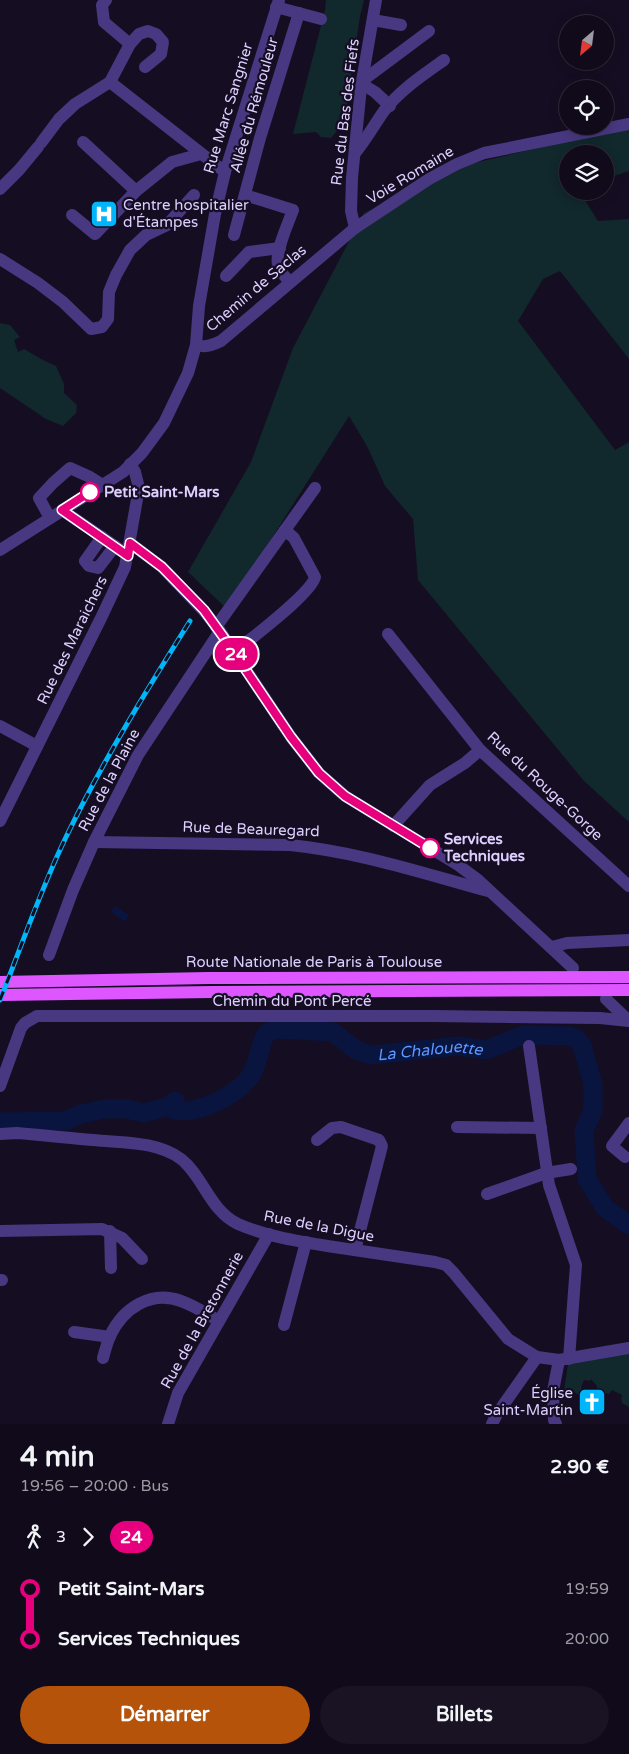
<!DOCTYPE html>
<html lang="fr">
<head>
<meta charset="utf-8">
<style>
  :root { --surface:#100a1a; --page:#191323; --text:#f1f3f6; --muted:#9c9aa2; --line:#302b39; --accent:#b45309 }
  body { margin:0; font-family:"Varela Round",sans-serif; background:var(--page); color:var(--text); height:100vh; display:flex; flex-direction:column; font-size:19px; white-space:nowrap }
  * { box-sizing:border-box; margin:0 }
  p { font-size:16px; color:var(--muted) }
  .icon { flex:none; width:28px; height:28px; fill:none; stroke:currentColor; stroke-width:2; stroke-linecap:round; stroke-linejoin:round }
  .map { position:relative; height:1424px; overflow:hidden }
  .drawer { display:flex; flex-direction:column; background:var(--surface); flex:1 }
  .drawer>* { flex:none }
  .badge { padding:0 10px; border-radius:16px; font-size:18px; line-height:32px }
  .needle { width:32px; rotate:208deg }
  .buttons { position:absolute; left:559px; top:15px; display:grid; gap:10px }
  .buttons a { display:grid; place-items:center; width:55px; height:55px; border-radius:50%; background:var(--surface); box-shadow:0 2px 12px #0003,0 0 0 1px var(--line); font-size:25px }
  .map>.badge { position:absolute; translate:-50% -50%; box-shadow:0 0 0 2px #fff }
  .legs { display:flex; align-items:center; gap:8px; height:55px; padding:0 20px; font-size:16px }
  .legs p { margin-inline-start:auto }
  .summary { display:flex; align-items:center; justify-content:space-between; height:85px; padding:0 20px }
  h1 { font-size:28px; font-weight:800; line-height:38px }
  .primary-button { display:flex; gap:10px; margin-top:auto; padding:10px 20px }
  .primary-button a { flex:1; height:58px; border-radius:30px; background:var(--accent); color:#fff; font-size:20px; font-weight:800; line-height:58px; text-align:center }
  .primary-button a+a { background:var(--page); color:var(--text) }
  ul { padding:0 20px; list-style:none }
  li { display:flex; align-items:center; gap:18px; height:50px; font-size:19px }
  li i { display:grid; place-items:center; width:8px; height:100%; margin:0 6px; background:currentColor }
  li i::after { content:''; width:12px; height:12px; margin:-6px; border:4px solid; border-radius:50%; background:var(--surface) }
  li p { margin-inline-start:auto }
  li:first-child i { background:linear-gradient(#0000 50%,currentColor 0) }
  li:last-child i { background:linear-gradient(currentColor 50%,#0000 0) }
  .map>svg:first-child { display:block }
  .green { fill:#11282c }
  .water { fill:#09143f }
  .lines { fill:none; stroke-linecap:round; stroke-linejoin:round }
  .river { stroke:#09143f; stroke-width:19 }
  .minor { stroke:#483881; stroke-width:12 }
  .major { stroke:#dd56ff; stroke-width:12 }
  .rail-casing { stroke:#00b5fa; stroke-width:5 }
  .rail { stroke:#150e22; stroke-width:3; stroke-dasharray:9; stroke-linecap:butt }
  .line-1-casing { stroke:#fff; stroke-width:11 }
  .line-1 { stroke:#e6007e; stroke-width:8 }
  .stop-1-dot { fill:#fff; stroke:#e6007e; stroke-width:2.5 }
  .labels { text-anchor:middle; stroke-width:4.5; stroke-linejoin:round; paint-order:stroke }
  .street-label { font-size:15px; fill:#ddcfff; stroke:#150e22 }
  .poi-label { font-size:15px; fill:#ddcfff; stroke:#150e22; text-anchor:start }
  .stop-label { font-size:15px; font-weight:bold; fill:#ddcfff; stroke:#150e22; text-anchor:start }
  .water-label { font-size:16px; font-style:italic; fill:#5d98ff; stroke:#150e22 }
</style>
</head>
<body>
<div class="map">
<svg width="629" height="1424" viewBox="0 0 629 1424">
  <rect width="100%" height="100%" fill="#150e22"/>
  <!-- green -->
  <g class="green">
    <path d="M 326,0 L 364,0 L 360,16 L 344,123 L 331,138 L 321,137 L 316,132 L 293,134 L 325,10 Z"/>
    <path d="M 629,127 L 629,171 L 605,179 L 605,154 L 568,154 L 568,191 L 579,191 L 598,221 L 629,219 L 629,359 L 560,271 L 543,279 L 518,321 L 615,450 L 629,442 L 629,822 L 584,781 L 418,580 L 413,519 L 385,486 L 368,448 L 349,416 L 227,609 L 188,572 L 251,462 L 293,348 L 364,213 L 461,166 Z"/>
    <path d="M 0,323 L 10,325 L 20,337 L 14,340 L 18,352 L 24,349 L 41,359 L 56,366 L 64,384 L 64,393 L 77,405 L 76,413 L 63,426 L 46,419 L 0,388 Z"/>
    <path d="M 629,1353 L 629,1407 L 622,1403 L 622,1401 L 621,1400 L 622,1395 L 612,1390 L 609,1394 L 606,1393 L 605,1395 L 601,1393 L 602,1391 L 600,1390 L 598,1392 L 596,1391 L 597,1386 L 591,1379 L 590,1381 L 584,1380 L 581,1387 L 583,1392 L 579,1395 L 569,1389 L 564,1391 L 568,1364 Z"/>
  </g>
  <!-- water -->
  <path class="water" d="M 115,906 L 129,915 L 125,922 L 111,912 Z"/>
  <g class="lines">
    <!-- river -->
    <g class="river">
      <path id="s1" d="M 167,1107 C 190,1120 238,1096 251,1075 C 258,1064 259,1050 264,1038 L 267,1033 L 275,1029 L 333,1032 L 356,1050 L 372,1055 L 458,1046 L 487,1050 L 523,1035 L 570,1036 L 577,1039 L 582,1046 L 593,1084 L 593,1110 L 584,1131 L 587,1179 L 605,1208 L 629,1225"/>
      <path d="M 0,1122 L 65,1121 L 81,1114 L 104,1109 L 127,1109 L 143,1113 L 167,1107 L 175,1101"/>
    </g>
    <!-- minor -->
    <g class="minor">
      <path d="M 106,0 L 102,5 L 104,22 L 130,44"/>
      <path d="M 276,7 L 321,19"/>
      <path d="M 373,20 L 401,25"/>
      <path d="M 362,81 L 429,31"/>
      <path d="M 110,82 L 225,172"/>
      <path d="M 362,84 L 375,92 L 390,106"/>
      <path d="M 83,142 L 136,191 L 172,162 L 201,154"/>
      <path d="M 41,143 L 59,119 L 75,104 L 110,82 L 130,44 L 139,34 L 148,31 L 156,34 L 163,42 L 161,54 L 145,67"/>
      <path d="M 355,153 C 366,140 374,125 384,111 C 400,90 423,75 444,60"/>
      <path d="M 0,189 L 19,170 L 38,147"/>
      <path d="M 245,195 L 293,210 C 288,224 275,251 278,265 C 279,272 286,277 290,282"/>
      <path d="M 72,215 L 95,234 L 136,191"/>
      <path d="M 355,228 L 351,211 L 352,178 L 361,87 L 376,0"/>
      <path d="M 234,235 L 260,138 L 299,13"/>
      <path d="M 0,259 L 38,283 L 63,302 L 91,329 L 102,327 L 108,319 L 109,292 L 116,275 L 130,250 L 146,235 L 167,225 L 194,195"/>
      <path d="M 226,276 L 249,252 L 280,248"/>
      <path d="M 196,345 C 206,348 212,345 221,341 L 355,228 L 429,179 L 457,164 L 484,153 L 629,124"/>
      <path d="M 62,510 L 128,555"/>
      <path d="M 50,518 L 39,498 L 53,483 L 70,468 L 90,477 L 101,484"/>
      <path d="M 102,537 L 85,561 L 89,566 L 98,568 L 115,546"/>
      <path d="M 130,543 L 162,567 L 204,611 L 220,631 L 291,737 L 319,773 L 345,796 L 458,865 L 477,879 L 573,968"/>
      <path d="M 0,550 L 123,472 L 142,453 L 164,423 L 188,373 L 196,345 L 199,306 L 215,214 L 225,172 L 279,0"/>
      <path d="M 216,627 L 315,488"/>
      <path d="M 388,634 L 480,750 L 629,886"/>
      <path d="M 235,652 C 251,638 311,594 315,577 L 294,538 L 285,530"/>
      <path d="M 0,726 L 37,746"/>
      <path d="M 0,821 L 102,616 L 125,567 L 139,488 L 135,472 L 130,464"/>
      <path d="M 393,826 L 430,785 L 465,763 L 480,750"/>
      <path d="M 94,842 L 290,845 C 359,852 422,873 488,891"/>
      <path d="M 552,947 L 567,943 L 629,940"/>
      <path d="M 49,955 L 73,890 L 94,842 L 138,755 L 220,631"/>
      <path d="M 606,999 L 629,1021"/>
      <path d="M 529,1046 L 549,1185 L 576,1265 L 569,1359"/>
      <path d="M 0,1086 L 21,1028 L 25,1023 L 37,1016 L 433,1016 L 600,1018 L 629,1021"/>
      <path d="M 457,1127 L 541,1128"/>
      <path d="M 0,1134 L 17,1133 C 43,1135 68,1138 93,1140 C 122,1143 157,1141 181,1159 C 203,1176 210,1211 238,1224 C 268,1237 302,1242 334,1247 C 367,1252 401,1257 435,1262 L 446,1265 L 453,1272 L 508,1339 L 537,1357 L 559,1360 L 629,1348"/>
      <path d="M 317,1140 L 332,1128 L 341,1127 L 379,1140 L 382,1146 L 355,1250"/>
      <path d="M 625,1157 L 612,1146 L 629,1123"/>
      <path d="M 487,1194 L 546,1173 L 571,1169"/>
      <path d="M 0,1231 L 102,1229 L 122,1238 L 142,1259"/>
      <path d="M 110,1231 L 111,1268"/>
      <path d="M 0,1280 L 2,1280"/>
      <path d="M 284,1325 L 306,1242"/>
      <path d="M 74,1332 L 110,1337"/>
      <path d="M 103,1358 C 105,1351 107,1343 110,1336 C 123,1308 151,1290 181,1301 C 195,1306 207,1314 219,1321"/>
      <path d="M 168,1424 L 178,1393 L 269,1234"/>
      <path d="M 492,1424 L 497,1414 L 537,1357"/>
      <path d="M 556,1424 L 554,1420 L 553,1391 L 559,1360"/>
    </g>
    <!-- major -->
    <g class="major">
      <path d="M 0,982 L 208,978 L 629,977"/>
      <path d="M 0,995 L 212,992 L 629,990"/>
    </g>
    <!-- rail casing -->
    <g class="rail-casing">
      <path id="rail" d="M 0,1000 C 22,945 41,888 67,835 C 103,761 146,691 190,621"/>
    </g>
    <!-- rail -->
    <use href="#rail" class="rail"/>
  </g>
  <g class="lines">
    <!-- line-1 casing -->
    <g class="line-1-casing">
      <path id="line-1" d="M 90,492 L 62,510 L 128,556 L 130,543 L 162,567 L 204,610 L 227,642 L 291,737 L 319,773 L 345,796 L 430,848"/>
    </g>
    <!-- line-1 -->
    <use href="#line-1" class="line-1"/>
  </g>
  <!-- icons -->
  <defs>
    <g id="hospital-square" transform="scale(1.4375)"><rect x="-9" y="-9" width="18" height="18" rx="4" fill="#00b5fa" stroke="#150e22"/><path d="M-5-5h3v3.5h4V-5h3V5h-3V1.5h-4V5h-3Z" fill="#fff"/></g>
    <g id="church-square" transform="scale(1.4375)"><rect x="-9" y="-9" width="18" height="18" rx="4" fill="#00b5fa" stroke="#150e22"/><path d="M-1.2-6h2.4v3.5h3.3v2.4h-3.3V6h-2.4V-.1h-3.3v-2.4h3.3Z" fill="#fff"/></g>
  </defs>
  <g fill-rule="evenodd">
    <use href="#hospital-square" x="104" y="214"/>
    <use href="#church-square" x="592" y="1402"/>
  </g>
  <!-- markers -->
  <g class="stop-1-dot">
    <circle cx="90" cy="492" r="9"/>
    <circle cx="430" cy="848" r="9"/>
  </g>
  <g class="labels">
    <!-- street labels -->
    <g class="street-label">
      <text transform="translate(254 105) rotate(-74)" y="5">Allée du Rémouleur</text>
      <text transform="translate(228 108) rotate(-73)" y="5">Rue Marc Sangnier</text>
      <text transform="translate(345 112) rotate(-83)" y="5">Rue du Bas des Fiefs</text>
      <text transform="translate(410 175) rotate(-31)" y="5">Voie Romaine</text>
      <text transform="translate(256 288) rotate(-40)" y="5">Chemin de Saclas</text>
      <text transform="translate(72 640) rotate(-64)" y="5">Rue des Maraichers</text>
      <text transform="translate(109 780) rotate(-62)" y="5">Rue de la Plaine</text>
      <text transform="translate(545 786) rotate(43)" y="5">Rue du Rouge-Gorge</text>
      <text transform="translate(251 829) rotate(2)" y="5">Rue de Beauregard</text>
      <text x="314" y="967">Route Nationale de Paris à Toulouse</text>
      <text x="292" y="1006">Chemin du Pont Percé</text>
      <text transform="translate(319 1226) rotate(11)" y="5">Rue de la Digue</text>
      <text transform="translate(202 1320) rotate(-61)" y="5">Rue de la Bretonnerie</text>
    </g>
    <!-- poi labels -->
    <g class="poi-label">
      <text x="123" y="210">Centre hospitalier<tspan x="123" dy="17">d'Étampes</tspan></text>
      <text x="573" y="1398" text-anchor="end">Église<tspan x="573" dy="17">Saint-Martin</tspan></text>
    </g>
    <!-- stop labels -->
    <g class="stop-label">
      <text x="104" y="497">Petit Saint-Mars</text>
      <text x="444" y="844">Services<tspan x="444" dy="17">Techniques</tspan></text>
    </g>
    <!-- water labels -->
    <g class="water-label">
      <text dy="6" stroke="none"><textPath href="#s1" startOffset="312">La Chalouette</textPath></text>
    </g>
  </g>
</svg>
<div class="buttons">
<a><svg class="needle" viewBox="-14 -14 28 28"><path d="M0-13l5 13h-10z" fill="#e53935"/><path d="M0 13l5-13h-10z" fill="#9c9aa2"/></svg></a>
<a><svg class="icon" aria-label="locate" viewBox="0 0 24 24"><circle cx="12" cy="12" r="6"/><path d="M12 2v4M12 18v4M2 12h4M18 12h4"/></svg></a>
<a><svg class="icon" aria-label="layers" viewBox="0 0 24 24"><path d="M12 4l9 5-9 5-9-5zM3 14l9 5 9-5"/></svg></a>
</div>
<b class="badge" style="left:236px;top:654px;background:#e6007e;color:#fff">24</b>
</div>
<section class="drawer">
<div class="summary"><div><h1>4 min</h1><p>19:56 – 20:00 · Bus</p></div><b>2.90 €</b></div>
<div class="legs"><svg class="icon" aria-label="walk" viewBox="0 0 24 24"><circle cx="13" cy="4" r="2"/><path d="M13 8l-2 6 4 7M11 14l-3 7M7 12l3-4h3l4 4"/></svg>3<svg class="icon" aria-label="forward" viewBox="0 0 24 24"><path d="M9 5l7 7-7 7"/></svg><b class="badge" style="background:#e6007e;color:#fff">24</b></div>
<ul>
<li><i style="color:#e6007e"></i><b>Petit Saint-Mars</b><p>19:59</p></li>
<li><i style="color:#e6007e"></i><b>Services Techniques</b><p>20:00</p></li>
</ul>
<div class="primary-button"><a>Démarrer</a><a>Billets</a></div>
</section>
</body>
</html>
